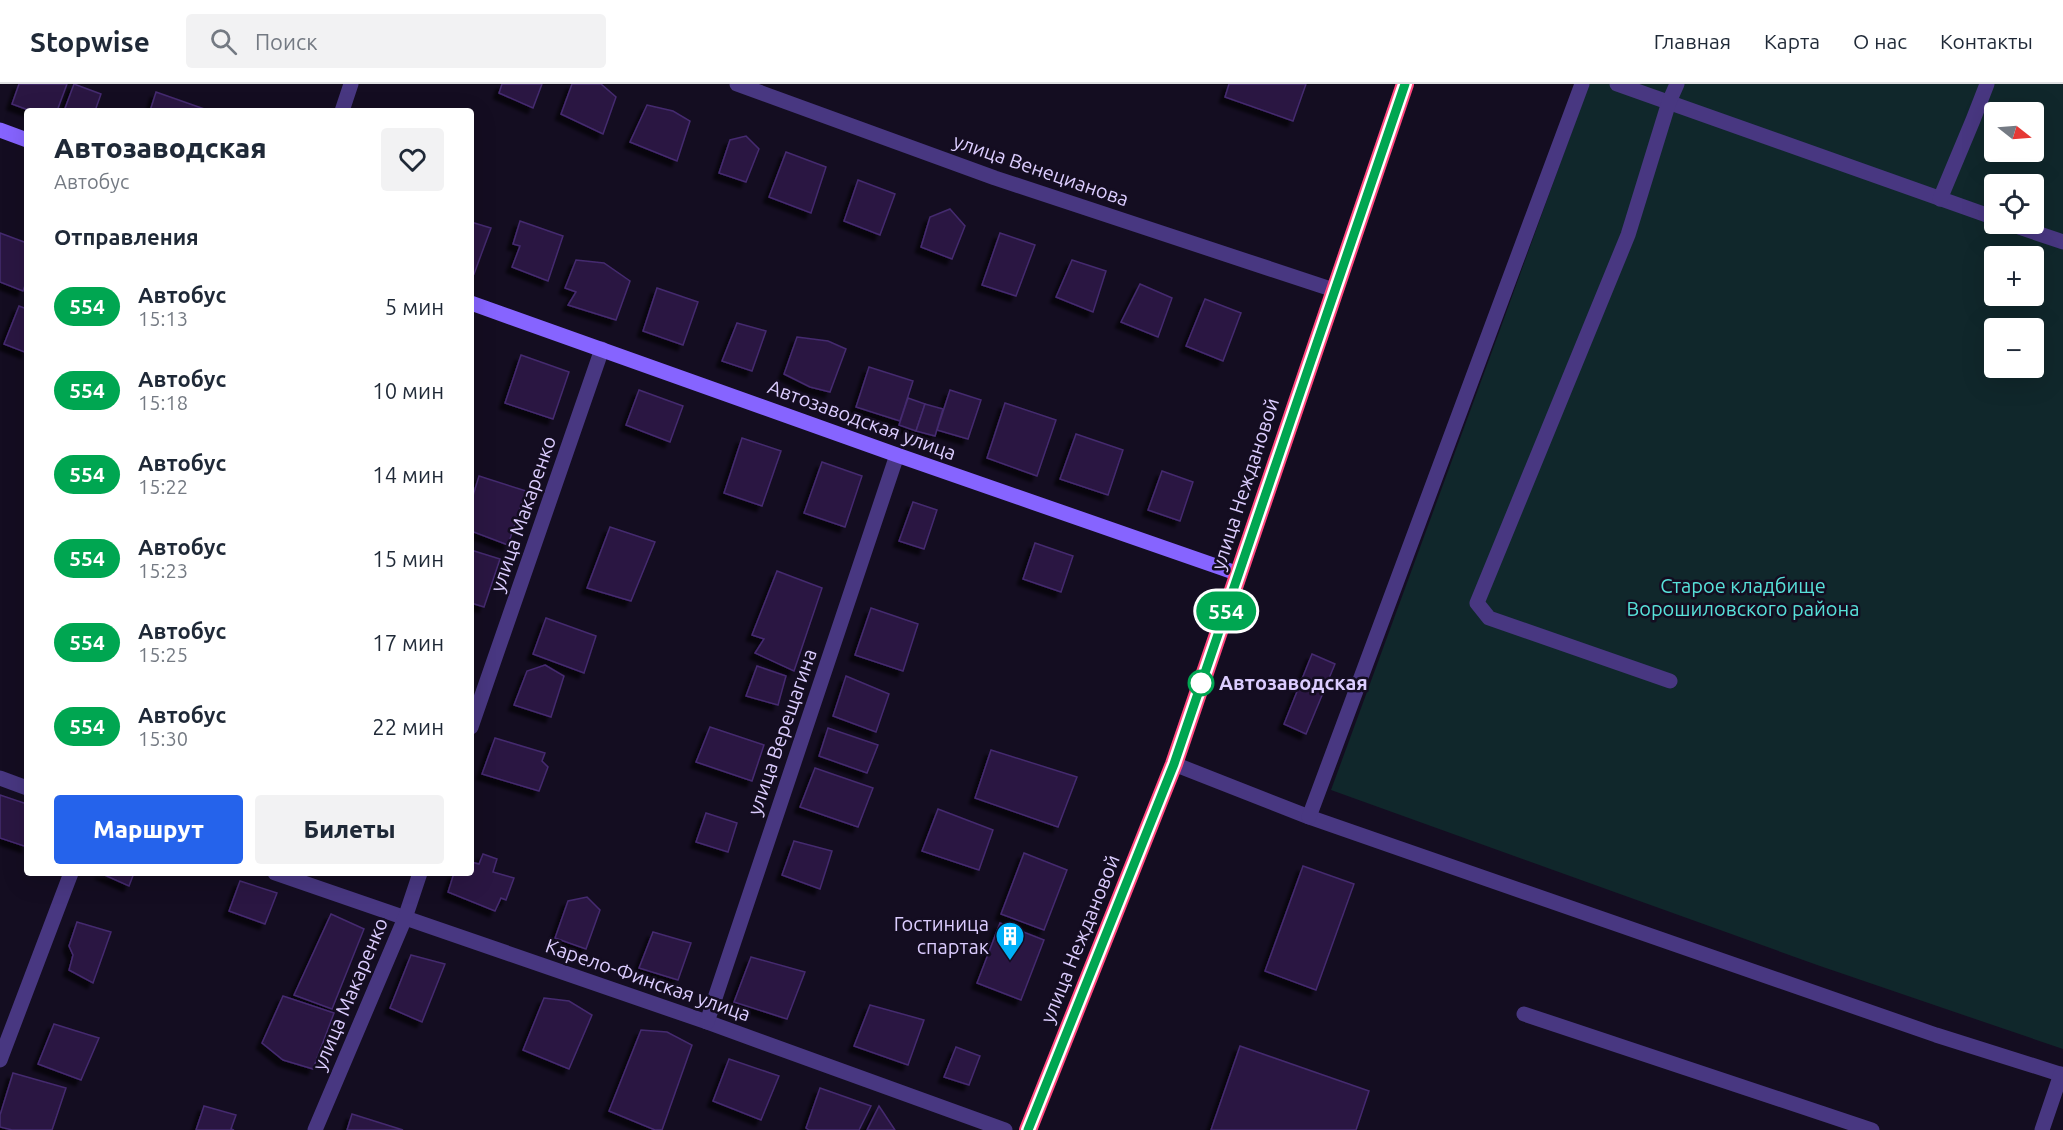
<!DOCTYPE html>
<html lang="ru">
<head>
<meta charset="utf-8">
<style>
  :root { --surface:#fff; --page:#f2f2f3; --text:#1f2937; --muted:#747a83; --line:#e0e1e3; --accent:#2563eb }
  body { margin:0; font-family:Ubuntu,sans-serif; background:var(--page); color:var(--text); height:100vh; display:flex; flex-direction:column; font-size:22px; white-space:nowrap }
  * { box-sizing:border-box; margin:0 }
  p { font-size:20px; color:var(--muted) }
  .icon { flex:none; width:33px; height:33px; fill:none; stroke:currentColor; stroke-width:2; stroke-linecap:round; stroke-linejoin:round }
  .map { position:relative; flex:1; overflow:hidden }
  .side { position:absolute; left:24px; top:24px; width:450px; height:768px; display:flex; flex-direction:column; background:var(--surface); border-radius:6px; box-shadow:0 6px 24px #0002 }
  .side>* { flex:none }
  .badge { padding:0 12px; border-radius:20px; font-size:21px; line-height:39px }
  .needle { width:39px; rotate:107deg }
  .fabs { position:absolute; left:1984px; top:18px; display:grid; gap:12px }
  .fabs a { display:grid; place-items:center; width:60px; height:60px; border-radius:6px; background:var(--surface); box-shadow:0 6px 24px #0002; font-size:30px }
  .map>.badge { position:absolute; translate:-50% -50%; box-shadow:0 0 0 3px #fff }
  h2 { padding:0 30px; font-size:22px; line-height:54px }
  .round { display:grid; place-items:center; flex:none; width:63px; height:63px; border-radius:6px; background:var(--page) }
  .summary { display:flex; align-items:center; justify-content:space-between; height:102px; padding:0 30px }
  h1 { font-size:28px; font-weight:800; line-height:45px }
  .cta { display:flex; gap:12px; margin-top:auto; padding:12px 30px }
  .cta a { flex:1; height:69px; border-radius:6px; background:var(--accent); color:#fff; font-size:24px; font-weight:800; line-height:69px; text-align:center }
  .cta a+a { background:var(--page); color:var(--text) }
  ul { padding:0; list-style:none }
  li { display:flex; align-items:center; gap:18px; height:84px; padding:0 30px }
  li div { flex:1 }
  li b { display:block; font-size:22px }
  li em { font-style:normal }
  li .badge { min-width:66px; font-weight:700; text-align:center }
  header { display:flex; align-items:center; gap:36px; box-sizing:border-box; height:84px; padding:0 30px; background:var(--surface); border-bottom:2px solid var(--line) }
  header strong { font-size:28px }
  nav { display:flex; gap:33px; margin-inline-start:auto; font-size:21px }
  .search { width:420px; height:54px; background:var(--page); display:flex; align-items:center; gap:15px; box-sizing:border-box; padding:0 21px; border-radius:6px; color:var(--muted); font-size:22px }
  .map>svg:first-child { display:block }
  .green { fill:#10272b; fill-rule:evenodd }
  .building { fill:#291943; stroke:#452a6f; stroke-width:1.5; filter:url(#shadow) }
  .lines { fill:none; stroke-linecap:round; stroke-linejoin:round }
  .lane { stroke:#483781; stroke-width:15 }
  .street { stroke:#483781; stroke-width:15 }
  .secondary { stroke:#8664ff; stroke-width:15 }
  .highway { stroke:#ff487d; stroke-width:18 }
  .line-casing { stroke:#fff; stroke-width:14 }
  .line { stroke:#00a651; stroke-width:9 }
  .stop-dot { fill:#fff; stroke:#00a651; stroke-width:3 }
  .labels { text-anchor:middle; stroke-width:5; stroke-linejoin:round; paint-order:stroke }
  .street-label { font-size:20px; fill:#dccdff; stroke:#140d21 }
  .park-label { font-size:20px; fill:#57e1d9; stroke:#140d21 }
  .stop-label { font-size:20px; font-weight:bold; fill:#dccdff; stroke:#140d21; text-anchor:start }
  .poi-label { font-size:20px; fill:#dccdff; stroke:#140d21; text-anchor:end }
</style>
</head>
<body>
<header>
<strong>Stopwise</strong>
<div class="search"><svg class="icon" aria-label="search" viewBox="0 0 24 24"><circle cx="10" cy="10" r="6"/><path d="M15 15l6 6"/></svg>Поиск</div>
<nav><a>Главная</a><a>Карта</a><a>О нас</a><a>Контакты</a></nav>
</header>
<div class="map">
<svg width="2063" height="1046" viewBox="0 0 2063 1046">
  <defs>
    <filter id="shadow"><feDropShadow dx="-5.5" dy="5.5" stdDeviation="1.5" flood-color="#0009"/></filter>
  </defs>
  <rect width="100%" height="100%" fill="#140d21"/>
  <!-- green -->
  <path class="green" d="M 1589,0 L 2063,0 L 2063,965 L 1820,882 L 1331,706 L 1498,251 ZM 1995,28 L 2034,28 L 2034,68 L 1995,68 ZM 1995,100 L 2034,100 L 2034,140 L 1995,140 ZM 1995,172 L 2034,172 L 2034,212 L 1995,212 ZM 1995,244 L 2034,244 L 2034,284 L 1995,284 Z"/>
  <!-- building -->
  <g class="building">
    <path d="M 19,0 L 67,0 L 57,27 L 31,27 L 12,20 Z"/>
    <path d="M 74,0 L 101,10 L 95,27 L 64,27 Z"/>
    <path d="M 502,0 L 542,0 L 533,24 L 499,9 Z"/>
    <path d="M 572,0 L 601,0 L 616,13 L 603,50 L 561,30 Z"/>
    <path d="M 1229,0 L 1306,0 L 1293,37 L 1225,13 Z"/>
    <path d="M 156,8 L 210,27 L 150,27 Z"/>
    <path d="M 647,21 L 673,27 L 690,37 L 677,77 L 630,58 Z"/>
    <path d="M 746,52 L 759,65 L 746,98 L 719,89 L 730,56 Z"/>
    <path d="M 786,68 L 826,83 L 811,129 L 769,113 Z"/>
    <path d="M 858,96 L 895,110 L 880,151 L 844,137 Z"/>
    <path d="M 950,125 L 965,142 L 952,175 L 921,163 L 930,133 Z"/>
    <path d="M 520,137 L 563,152 L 548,197 L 512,183 L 520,162 L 513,160 Z"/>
    <path d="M 471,138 L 491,144 L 474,190 L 471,188 Z"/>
    <path d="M 0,149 L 27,159 L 27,196 L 23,207 L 0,198 Z"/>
    <path d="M 1000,149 L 1035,161 L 1016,212 L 982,201 Z"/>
    <path d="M 576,176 L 604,179 L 630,197 L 616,236 L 568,221 L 576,208 L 565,204 Z"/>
    <path d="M 1072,176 L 1106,187 L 1093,228 L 1056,213 Z"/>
    <path d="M 1140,200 L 1172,214 L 1158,253 L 1121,238 Z"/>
    <path d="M 657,204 L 698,218 L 683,261 L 643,247 Z"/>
    <path d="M 1205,215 L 1241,229 L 1223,277 L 1186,262 Z"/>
    <path d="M 19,222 L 27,225 L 27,269 L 4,260 Z"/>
    <path d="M 737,239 L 766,247 L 752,287 L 722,277 Z"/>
    <path d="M 797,253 L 828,257 L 846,265 L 830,308 L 810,303 L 784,290 Z"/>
    <path d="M 521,271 L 569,288 L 553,335 L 505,319 Z"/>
    <path d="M 869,283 L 913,297 L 900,337 L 856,323 Z"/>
    <path d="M 639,306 L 683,322 L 670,358 L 626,341 Z"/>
    <path d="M 950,306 L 981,316 L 968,355 L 937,346 Z"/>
    <path d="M 908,314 L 925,320 L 916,347 L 899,341 Z"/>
    <path d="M 1005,319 L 1056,336 L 1037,392 L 987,374 Z"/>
    <path d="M 925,320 L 943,325 L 935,352 L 916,347 Z"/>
    <path d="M 1076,350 L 1123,366 L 1108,411 L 1060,395 Z"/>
    <path d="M 742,354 L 781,367 L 762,422 L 724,409 Z"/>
    <path d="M 822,378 L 862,392 L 845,443 L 804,429 Z"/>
    <path d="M 1162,387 L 1193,398 L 1180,437 L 1148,426 Z"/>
    <path d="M 479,392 L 526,407 L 508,461 L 471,447 L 471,418 Z"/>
    <path d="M 913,418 L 937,426 L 924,465 L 899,457 Z"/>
    <path d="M 610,443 L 655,458 L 631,517 L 587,504 Z"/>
    <path d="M 1035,459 L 1073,472 L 1061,508 L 1023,495 Z"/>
    <path d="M 471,466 L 500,475 L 484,523 L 471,519 Z"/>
    <path d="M 777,487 L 822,504 L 794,587 L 755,569 L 764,555 L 752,551 Z"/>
    <path d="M 871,524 L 918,540 L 903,587 L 855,571 Z"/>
    <path d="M 546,534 L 596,552 L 584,589 L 533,570 Z"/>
    <path d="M 1312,570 L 1335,580 L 1306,650 L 1284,640 Z"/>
    <path d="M 545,581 L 564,592 L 551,633 L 514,621 L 527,587 Z"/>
    <path d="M 757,582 L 786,592 L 778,621 L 746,612 Z"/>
    <path d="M 846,592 L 889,610 L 876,648 L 833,632 Z"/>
    <path d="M 710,643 L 764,661 L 752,697 L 696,678 Z"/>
    <path d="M 828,644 L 878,661 L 867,689 L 819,672 Z"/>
    <path d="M 495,654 L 545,669 L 542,677 L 548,683 L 539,707 L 482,690 Z"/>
    <path d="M 991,666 L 1077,693 L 1058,743 L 975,714 Z"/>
    <path d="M 815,684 L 873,704 L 858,743 L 800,723 Z"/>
    <path d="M 0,711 L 27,720 L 27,763 L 0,754 Z"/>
    <path d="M 938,725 L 993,746 L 979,786 L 922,767 Z"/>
    <path d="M 706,729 L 737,739 L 728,768 L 696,758 Z"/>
    <path d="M 794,757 L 832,767 L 820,805 L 782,791 Z"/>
    <path d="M 1024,769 L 1067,786 L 1044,846 L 1001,830 Z"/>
    <path d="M 483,770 L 497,775 L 493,788 L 514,794 L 506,816 L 501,814 L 495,827 L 448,808 L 454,789 L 471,789 L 471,778 L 479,780 Z"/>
    <path d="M 1303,782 L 1354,800 L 1316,906 L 1265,887 Z"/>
    <path d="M 100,789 L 134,789 L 129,802 Z"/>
    <path d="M 240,797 L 277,809 L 265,840 L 229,827 Z"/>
    <path d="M 587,813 L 600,826 L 586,865 L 555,854 L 568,817 Z"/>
    <path d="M 331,830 L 364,845 L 332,925 L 294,911 Z"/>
    <path d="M 77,838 L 111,848 L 93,899 L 69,886 L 73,871 L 69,862 Z"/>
    <path d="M 1000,839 L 1044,856 L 1021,916 L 977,899 Z"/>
    <path d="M 653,848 L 691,859 L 678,896 L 639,884 Z"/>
    <path d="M 411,871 L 445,880 L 422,938 L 390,924 Z"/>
    <path d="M 751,873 L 805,888 L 787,935 L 734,918 Z"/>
    <path d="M 283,912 L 334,929 L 313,985 L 283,976 L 262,959 Z"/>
    <path d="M 544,914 L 569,917 L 592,931 L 569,985 L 523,966 Z"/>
    <path d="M 870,921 L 924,936 L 908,981 L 854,962 Z"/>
    <path d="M 54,940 L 99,954 L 81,996 L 38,980 Z"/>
    <path d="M 641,946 L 667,948 L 692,961 L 662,1046 L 655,1046 L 609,1027 Z"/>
    <path d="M 1240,962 L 1369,1007 L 1356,1046 L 1211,1046 Z"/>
    <path d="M 956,963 L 980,972 L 969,1001 L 944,993 Z"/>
    <path d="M 729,975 L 779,992 L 761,1036 L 713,1017 Z"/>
    <path d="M 13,989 L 66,1004 L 52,1046 L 12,1046 L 0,1043 L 0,1031 Z"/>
    <path d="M 820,1004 L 871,1022 L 859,1046 L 809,1046 L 806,1044 Z"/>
    <path d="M 204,1022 L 236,1031 L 231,1045 L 234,1046 L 196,1046 Z"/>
    <path d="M 879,1022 L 895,1046 L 867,1046 Z"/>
    <path d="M 352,1030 L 403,1046 L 347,1046 Z"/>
  </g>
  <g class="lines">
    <!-- lane -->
    <g class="lane">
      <path d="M 1617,0 L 1995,134"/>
      <path d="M 1940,115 L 1973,36 L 1987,0"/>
      <path d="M 2010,140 L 2063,158"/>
      <path d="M 1670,597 L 1489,534 L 1477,519 L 1628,151 L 1669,18 L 1677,0"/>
      <path d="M 1174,680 L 1309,733 L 1936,951 L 2063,991"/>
      <path d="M 1309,733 L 1582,0"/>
      <path d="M 1524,930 L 1872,1046"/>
      <path d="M 2042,1046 L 2061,990"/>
    </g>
    <!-- street -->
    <g class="street">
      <path d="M 737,0 L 995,94 L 1334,206"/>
      <path d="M 342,27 L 351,0"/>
      <path d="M 471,643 L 602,265"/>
      <path d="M 0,694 L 27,704"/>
      <path d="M 275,789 L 707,938 L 1005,1046"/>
      <path d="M 707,938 L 897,371"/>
      <path d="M 0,976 L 71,789"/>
      <path d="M 315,1046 L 405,834 L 420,789"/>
    </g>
    <!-- secondary -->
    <g class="secondary">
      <path d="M 0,46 L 27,56"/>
      <path d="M 471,219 L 897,371 L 1239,490"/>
    </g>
    <!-- highway -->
    <path class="highway" d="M 1028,1046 L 1174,680 L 1405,0"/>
  </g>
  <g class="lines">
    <!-- line casing -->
    <g class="line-casing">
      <path id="line" d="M 1028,1046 L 1174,680 L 1405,0"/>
    </g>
    <!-- line -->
    <use href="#line" class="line"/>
  </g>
  <!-- icons -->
  <defs>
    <g id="building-pin" transform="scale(1.5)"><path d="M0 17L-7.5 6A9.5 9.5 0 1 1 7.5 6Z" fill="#00b0f8" stroke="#140d21"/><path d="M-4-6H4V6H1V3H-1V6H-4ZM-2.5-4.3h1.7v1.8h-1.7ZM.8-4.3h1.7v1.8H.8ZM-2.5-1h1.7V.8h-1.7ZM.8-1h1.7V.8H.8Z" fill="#fff"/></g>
  </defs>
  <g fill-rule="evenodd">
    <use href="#building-pin" x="1010" y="852"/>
  </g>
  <!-- markers -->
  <circle class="stop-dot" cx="1201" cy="599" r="12"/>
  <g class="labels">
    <!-- street labels -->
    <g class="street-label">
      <text transform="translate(1041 86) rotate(19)" y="7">улица Венецианова</text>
      <text transform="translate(862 336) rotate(20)" y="7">Автозаводская улица</text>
      <text transform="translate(1245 400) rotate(-72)" y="7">улица Неждановой</text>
      <text transform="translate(523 430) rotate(-71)" y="7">улица Макаренко</text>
      <text transform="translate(782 648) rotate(-71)" y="7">улица Верещагина</text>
      <text transform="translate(1080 855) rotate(-68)" y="7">улица Неждановой</text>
      <text transform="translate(648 896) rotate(19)" y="7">Карело-Финская улица</text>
      <text transform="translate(350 910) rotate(-67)" y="7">улица Макаренко</text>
    </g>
    <!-- park labels -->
    <g class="park-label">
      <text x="1743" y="509">Старое кладбище<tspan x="1743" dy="23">Ворошиловского района</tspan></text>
    </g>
    <!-- stop labels -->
    <g class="stop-label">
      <text x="1219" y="606">Автозаводская</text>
    </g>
    <!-- poi labels -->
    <g class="poi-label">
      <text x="989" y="847">Гостиница<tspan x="989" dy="23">спартак</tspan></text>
    </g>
  </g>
</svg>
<div class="fabs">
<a><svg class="needle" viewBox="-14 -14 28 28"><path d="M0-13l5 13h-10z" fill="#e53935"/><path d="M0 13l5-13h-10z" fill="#747a83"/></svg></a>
<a><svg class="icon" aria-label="locate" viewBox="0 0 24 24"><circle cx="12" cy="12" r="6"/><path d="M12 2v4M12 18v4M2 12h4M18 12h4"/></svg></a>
<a>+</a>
<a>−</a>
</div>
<b class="badge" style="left:1226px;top:527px;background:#00a651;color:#fff">554</b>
<section class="side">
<div class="summary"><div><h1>Автозаводская</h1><p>Автобус</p></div><a class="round"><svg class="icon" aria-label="heart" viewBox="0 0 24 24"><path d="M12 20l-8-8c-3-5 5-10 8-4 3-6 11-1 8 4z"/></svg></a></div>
<h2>Отправления</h2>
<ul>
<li><span class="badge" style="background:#00a651;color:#fff">554</span><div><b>Автобус</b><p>15:13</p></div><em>5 мин</em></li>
<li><span class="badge" style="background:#00a651;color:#fff">554</span><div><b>Автобус</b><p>15:18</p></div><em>10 мин</em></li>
<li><span class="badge" style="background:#00a651;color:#fff">554</span><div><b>Автобус</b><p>15:22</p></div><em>14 мин</em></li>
<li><span class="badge" style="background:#00a651;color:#fff">554</span><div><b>Автобус</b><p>15:23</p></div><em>15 мин</em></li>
<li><span class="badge" style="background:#00a651;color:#fff">554</span><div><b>Автобус</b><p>15:25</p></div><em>17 мин</em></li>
<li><span class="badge" style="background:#00a651;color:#fff">554</span><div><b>Автобус</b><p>15:30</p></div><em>22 мин</em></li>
</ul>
<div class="cta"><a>Маршрут</a><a>Билеты</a></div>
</section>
</div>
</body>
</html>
